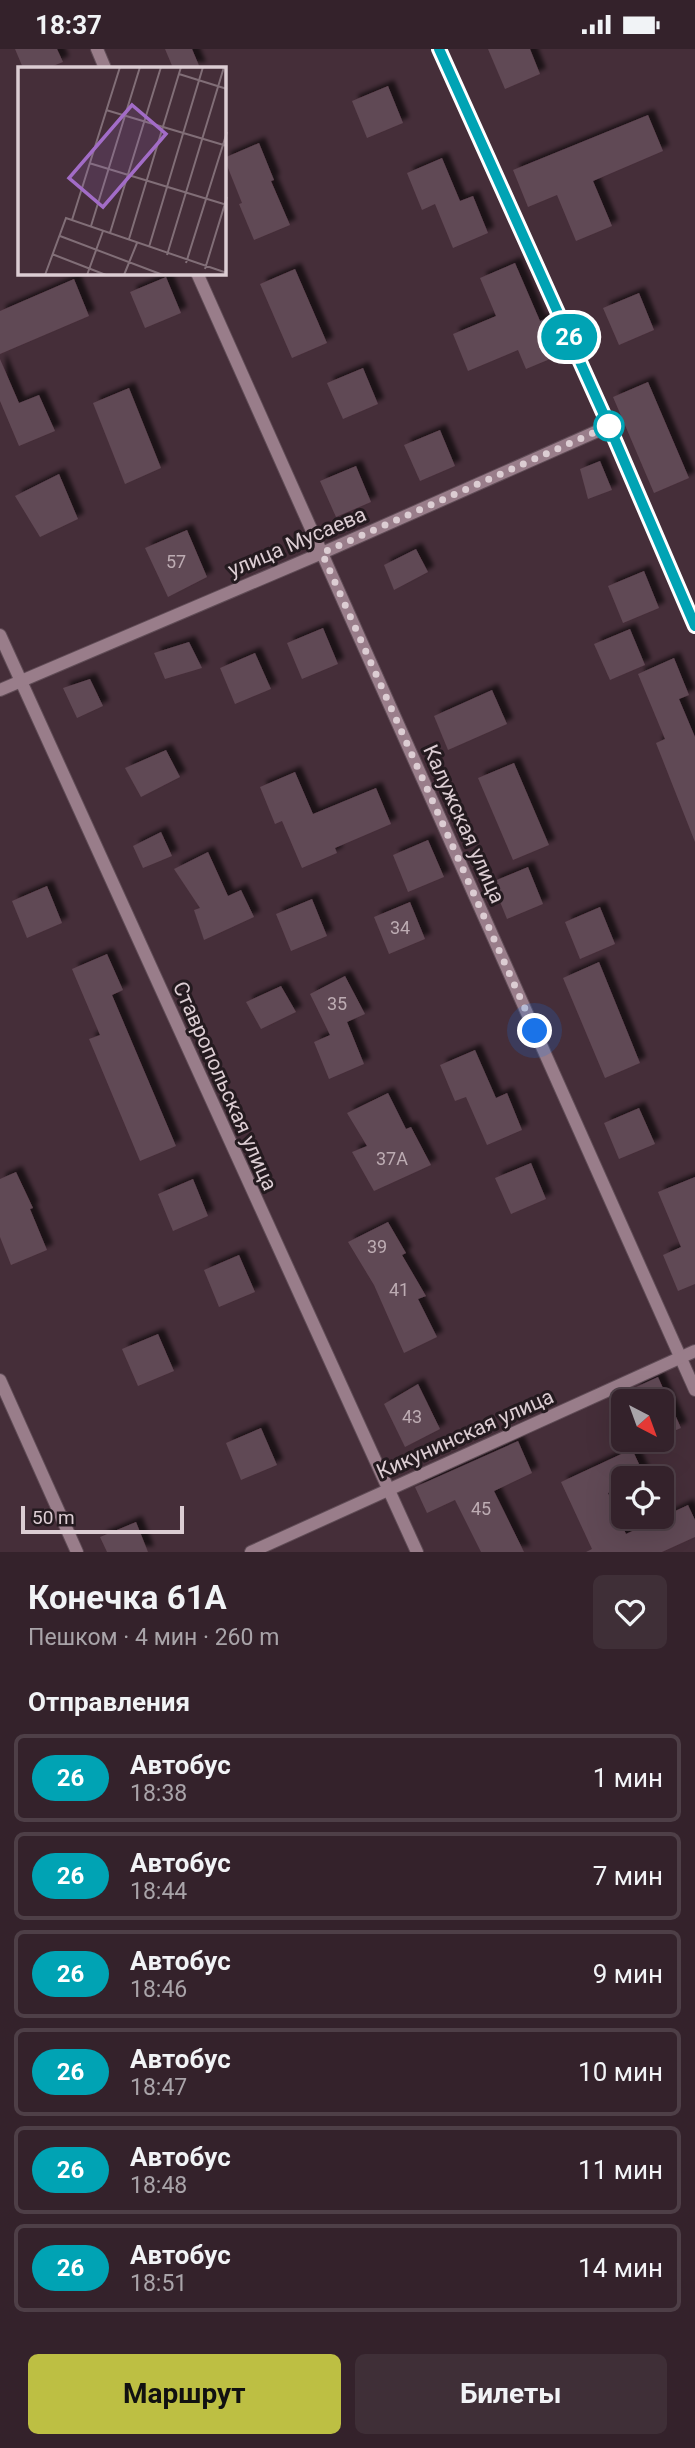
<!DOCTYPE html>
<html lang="ru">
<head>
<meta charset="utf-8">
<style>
  :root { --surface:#34222b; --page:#3f2f37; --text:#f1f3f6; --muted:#a9a4a9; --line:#4e3f47; --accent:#bdbf43 }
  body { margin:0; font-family:Roboto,sans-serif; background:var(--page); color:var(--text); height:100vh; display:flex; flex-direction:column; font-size:26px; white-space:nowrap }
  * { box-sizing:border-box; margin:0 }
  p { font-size:23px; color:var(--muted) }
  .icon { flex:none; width:38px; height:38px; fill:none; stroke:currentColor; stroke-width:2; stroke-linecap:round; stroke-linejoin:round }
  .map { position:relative; height:1503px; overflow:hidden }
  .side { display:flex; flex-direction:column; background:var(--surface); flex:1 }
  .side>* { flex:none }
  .badge { padding:0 14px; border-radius:23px; font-size:24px; line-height:46px }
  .needle { width:46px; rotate:139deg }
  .fabs { position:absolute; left:611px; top:1340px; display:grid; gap:14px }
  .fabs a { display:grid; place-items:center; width:63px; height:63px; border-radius:10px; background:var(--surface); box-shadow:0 7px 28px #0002,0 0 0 2px var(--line); font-size:35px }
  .scale { position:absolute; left:21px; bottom:18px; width:163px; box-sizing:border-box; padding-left:7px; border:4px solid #dccdd3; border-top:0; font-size:19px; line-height:24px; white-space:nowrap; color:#dccdd3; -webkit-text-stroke:5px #241a1f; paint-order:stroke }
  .you { position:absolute; width:35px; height:35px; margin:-18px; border:5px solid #fff; border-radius:50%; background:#1a73e8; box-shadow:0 0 0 10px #1a73e833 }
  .map>.badge { position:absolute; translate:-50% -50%; box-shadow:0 0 0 4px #fff }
  h2 { padding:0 28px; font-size:26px; line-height:63px }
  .round { display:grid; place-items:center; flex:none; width:74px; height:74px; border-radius:10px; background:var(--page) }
  .head { display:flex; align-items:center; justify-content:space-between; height:119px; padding:0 28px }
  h1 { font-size:33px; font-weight:700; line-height:52px }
  .primary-button { display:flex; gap:14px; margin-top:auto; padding:14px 28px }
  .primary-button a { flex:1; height:80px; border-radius:10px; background:var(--accent); color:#111; font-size:28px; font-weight:700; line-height:80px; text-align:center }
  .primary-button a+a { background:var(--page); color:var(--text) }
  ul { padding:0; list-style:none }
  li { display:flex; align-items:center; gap:21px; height:88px; margin:0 14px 10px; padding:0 14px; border:4px solid var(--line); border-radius:10px }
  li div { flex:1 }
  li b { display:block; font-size:26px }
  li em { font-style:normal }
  li .badge { min-width:77px; font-weight:700; text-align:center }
  .status { display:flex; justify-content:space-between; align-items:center; height:49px; padding:0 35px; background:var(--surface); direction:ltr }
  .status svg { height:19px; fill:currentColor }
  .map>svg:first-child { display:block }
  .building { fill:#614854; filter:url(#shadow) }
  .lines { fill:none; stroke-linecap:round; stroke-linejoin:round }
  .minor-casing { stroke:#604c56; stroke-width:14 }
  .minor { stroke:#997d8a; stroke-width:12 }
  .line-casing { stroke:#fff; stroke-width:16 }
  .line { stroke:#00a3b4; stroke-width:10 }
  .walk { stroke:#dccdd3; stroke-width:7; stroke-dasharray:0 12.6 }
  .stop-dot { fill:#fff; stroke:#00a3b4; stroke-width:3.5 }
  .labels { text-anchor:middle; stroke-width:6; stroke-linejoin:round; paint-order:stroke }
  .number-label { font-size:18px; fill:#bdacb3 }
  .street-label { font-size:21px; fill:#dccdd3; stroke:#241a1f }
  .inset-road { fill:none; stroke:#816e77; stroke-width:2 }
  .view { fill:#a26cc7; fill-opacity:0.15; stroke:#a26cc7; stroke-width:3.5 }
  .inset-edge { fill:none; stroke:#dccdd3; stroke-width:3.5 }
</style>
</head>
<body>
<div class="status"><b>18:37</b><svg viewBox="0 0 49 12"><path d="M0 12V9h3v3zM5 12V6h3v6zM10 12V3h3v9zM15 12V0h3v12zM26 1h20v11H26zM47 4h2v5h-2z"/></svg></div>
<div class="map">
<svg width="695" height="1503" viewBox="0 0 695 1503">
  <defs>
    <filter id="shadow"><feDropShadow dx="6" dy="-6" stdDeviation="2" flood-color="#0009"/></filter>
  </defs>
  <rect width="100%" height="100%" fill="#452e39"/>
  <!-- building -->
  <g class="building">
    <path d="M 15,0 L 57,0 L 63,13 L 48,19 L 23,19 Z"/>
    <path d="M 165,0 L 192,0 L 200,19 L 173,19 Z"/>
    <path d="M 488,0 L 530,0 L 540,25 L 505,40 Z"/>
    <path d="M 388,37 L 403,74 L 367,89 L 352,52 Z"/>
    <path d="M 648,66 L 663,102 L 593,132 L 612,177 L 576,192 L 557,146 L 528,158 L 513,121 Z"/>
    <path d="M 259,94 L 274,131 L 271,132 L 290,176 L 254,191 L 239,155 L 242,154 L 224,109 Z"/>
    <path d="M 442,109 L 460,152 L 473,147 L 488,184 L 453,199 L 435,155 L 422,161 L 407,124 Z"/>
    <path d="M 515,214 L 540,272 L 547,269 L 562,305 L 526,320 L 518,301 L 468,322 L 453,285 L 496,267 L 480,229 Z"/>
    <path d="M 295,220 L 327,294 L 292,309 L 260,235 Z"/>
    <path d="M 166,228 L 181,264 L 145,279 L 130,243 Z"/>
    <path d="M 74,230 L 89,267 L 0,305 L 0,262 Z"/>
    <path d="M 639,244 L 654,281 L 619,296 L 603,259 Z"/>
    <path d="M 0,310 L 19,354 L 39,346 L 55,382 L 19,397 L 0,352 Z"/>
    <path d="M 363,319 L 378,355 L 343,370 L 327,334 Z"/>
    <path d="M 648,333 L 689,429 L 654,444 L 613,348 Z"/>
    <path d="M 129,339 L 161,419 L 125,435 L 93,354 Z"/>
    <path d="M 440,381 L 455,417 L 420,432 L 404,396 Z"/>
    <path d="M 600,412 L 612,441 L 588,450 L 580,420 Z"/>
    <path d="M 356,417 L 371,453 L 336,468 L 320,432 Z"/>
    <path d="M 59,425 L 78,470 L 40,488 L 15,447 Z"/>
    <path d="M 187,481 L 207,528 L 168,548 L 145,499 Z"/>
    <path d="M 416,500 L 428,523 L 394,541 L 384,516 Z"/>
    <path d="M 644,522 L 659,559 L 623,574 L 608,537 Z"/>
    <path d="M 323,579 L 338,615 L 302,630 L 287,594 Z"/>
    <path d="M 630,580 L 645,616 L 610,631 L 594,595 Z"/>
    <path d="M 189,593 L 202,619 L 165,630 L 154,604 Z"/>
    <path d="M 255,604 L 271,640 L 235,655 L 220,619 Z"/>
    <path d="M 674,609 L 689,646 L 679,650 L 695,688 L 695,793 L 656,694 L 665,690 L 638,625 Z"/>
    <path d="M 90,630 L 103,657 L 77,669 L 63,639 Z"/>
    <path d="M 492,641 L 507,675 L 448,701 L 434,667 Z"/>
    <path d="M 166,701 L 180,728 L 141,748 L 125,719 Z"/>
    <path d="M 514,714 L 549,796 L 513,811 L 478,729 Z"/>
    <path d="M 295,723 L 313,765 L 376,739 L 391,775 L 335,799 L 337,804 L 302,819 L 282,772 L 275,775 L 260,738 Z"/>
    <path d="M 161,783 L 172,807 L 143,819 L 133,797 Z"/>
    <path d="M 428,791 L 444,828 L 408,843 L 393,806 Z"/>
    <path d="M 208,803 L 228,847 L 241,841 L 254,868 L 204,891 L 194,861 L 200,859 L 174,820 Z"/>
    <path d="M 528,818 L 543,855 L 507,870 L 492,833 Z"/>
    <path d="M 47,837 L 62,874 L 27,889 L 12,852 Z"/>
    <path d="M 312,850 L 327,887 L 291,902 L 276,865 Z"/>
    <path d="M 410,853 L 425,890 L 389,905 L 374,868 Z"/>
    <path d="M 600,858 L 615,895 L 580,910 L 565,873 Z"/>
    <path d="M 107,905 L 123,941 L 112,946 L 176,1097 L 140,1112 L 89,990 L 100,986 L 72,920 Z"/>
    <path d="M 599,913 L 640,1014 L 605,1029 L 563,929 Z"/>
    <path d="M 345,927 L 365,965 L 347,973 L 364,1015 L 329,1030 L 314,993 L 330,986 L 310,945 Z"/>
    <path d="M 281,937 L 296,963 L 261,980 L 246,953 Z"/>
    <path d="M 475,1001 L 496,1049 L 507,1044 L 522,1081 L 487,1096 L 466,1048 L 455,1052 L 440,1016 Z"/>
    <path d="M 388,1044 L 406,1080 L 411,1078 L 431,1116 L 374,1142 L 352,1103 L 367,1097 L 347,1064 Z"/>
    <path d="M 639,1059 L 655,1095 L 619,1110 L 604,1074 Z"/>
    <path d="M 531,1114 L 546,1150 L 511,1165 L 495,1129 Z"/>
    <path d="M 16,1123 L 33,1159 L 30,1160 L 47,1201 L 11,1216 L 0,1188 L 0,1130 Z"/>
    <path d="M 695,1128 L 695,1235 L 678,1242 L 663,1206 L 681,1198 L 658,1143 Z"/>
    <path d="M 193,1130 L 208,1167 L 173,1182 L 158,1145 Z"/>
    <path d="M 388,1173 L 406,1204 L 402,1206 L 426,1247 L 418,1250 L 437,1288 L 404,1304 L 374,1236 L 348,1193 Z"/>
    <path d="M 239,1206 L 255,1243 L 219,1258 L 204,1221 Z"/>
    <path d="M 158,1285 L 174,1322 L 138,1337 L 122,1300 Z"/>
    <path d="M 658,1328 L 681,1379 L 662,1387 L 662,1353 L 640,1353 L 634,1339 Z"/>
    <path d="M 418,1335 L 440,1380 L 405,1398 L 384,1355 Z"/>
    <path d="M 261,1379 L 277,1416 L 241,1431 L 226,1394 Z"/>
    <path d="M 518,1392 L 532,1424 L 494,1442 L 524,1503 L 481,1503 L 455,1451 L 427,1464 L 415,1438 Z"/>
    <path d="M 632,1400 L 646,1430 L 623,1430 L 623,1438 L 608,1444 L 626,1485 L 688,1456 L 695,1471 L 695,1488 L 662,1503 L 586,1503 L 592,1500 L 561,1433 Z"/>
    <path d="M 136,1473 L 148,1503 L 107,1503 L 100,1488 Z"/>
  </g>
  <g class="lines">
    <!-- minor casing -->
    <g class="minor-casing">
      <g id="minor">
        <path d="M 97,0 L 105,19"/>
        <path d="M 439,0 L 609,377 L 695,577"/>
        <path d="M 197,224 L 695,1341"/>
        <path d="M 0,586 L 417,1503"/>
        <path d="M 0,641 L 322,504 L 609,377"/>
        <path d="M 0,1331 L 77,1503"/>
        <path d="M 251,1503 L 695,1302"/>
      </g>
    </g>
    <!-- minor -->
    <use href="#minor" class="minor"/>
  </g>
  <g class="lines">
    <!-- line casing -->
    <g class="line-casing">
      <path id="line" d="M 439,0 L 609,377 L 695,577"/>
    </g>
    <!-- line -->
    <use href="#line" class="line"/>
    <!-- walk -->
    <path class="walk" d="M 535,982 L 322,504 L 609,377"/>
  </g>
  <!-- markers -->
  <circle class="stop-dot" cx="609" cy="377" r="14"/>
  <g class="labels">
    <!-- number labels -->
    <g class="number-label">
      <text x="176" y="519">57</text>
      <text x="400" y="885">34</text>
      <text x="337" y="961">35</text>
      <text x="392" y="1116">37А</text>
      <text x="377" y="1204">39</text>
      <text x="399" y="1247">41</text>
      <text x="412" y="1374">43</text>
      <text x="481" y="1466">45</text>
    </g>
    <!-- street labels -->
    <g class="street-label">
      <text transform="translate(297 493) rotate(-23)" y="7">улица Мусаева</text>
      <text transform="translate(464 775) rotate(66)" y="7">Калужская улица</text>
      <text transform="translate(225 1037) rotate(66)" y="7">Ставропольская улица</text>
      <text transform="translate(465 1385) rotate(-24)" y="7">Кикунинская улица</text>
    </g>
  </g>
  <!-- overview -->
  <g transform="translate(18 18)">
    <rect width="208" height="208" fill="#452e39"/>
    <path class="inset-road" d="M 161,7 L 209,22M 88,43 L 209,79M 71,96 L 209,138M 54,153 L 102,0M 73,159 L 122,0M 92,166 L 143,0M 42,169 L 145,208M 111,172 L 163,0M 131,180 L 185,0M 34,187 L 88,208M 149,188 L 206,0M 168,196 L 209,65M 187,202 L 209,130M 27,208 L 48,151 L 209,206M 69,208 L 85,164M 106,208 L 119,176"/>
    <path class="view" d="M 114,38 L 148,67 L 85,140 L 51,111 Z"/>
    <rect width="208" height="208" class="inset-edge"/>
  </g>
</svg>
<div class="fabs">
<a><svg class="needle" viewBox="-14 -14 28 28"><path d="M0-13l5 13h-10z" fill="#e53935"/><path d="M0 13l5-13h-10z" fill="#a9a4a9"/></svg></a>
<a><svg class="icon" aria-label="locate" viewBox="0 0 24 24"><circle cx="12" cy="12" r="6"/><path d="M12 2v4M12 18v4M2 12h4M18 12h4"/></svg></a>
</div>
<div class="scale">50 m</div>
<div class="you" style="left:535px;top:982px"></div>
<b class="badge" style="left:569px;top:288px;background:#00a3b4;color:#fff">26</b>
</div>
<section class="side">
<div class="head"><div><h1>Конечка 61А</h1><p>Пешком · 4 мин · 260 m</p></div><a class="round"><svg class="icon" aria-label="heart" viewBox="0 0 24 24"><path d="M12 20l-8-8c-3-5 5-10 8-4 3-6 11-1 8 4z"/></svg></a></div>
<h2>Отправления</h2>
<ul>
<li><span class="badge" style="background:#00a3b4;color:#fff">26</span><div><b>Автобус</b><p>18:38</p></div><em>1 мин</em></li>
<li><span class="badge" style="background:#00a3b4;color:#fff">26</span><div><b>Автобус</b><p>18:44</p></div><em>7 мин</em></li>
<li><span class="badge" style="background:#00a3b4;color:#fff">26</span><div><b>Автобус</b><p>18:46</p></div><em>9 мин</em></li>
<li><span class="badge" style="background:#00a3b4;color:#fff">26</span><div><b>Автобус</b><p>18:47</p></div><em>10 мин</em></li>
<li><span class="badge" style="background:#00a3b4;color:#fff">26</span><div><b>Автобус</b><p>18:48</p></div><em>11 мин</em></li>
<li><span class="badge" style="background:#00a3b4;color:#fff">26</span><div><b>Автобус</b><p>18:51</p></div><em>14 мин</em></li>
</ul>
<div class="primary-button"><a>Маршрут</a><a>Билеты</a></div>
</section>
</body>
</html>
